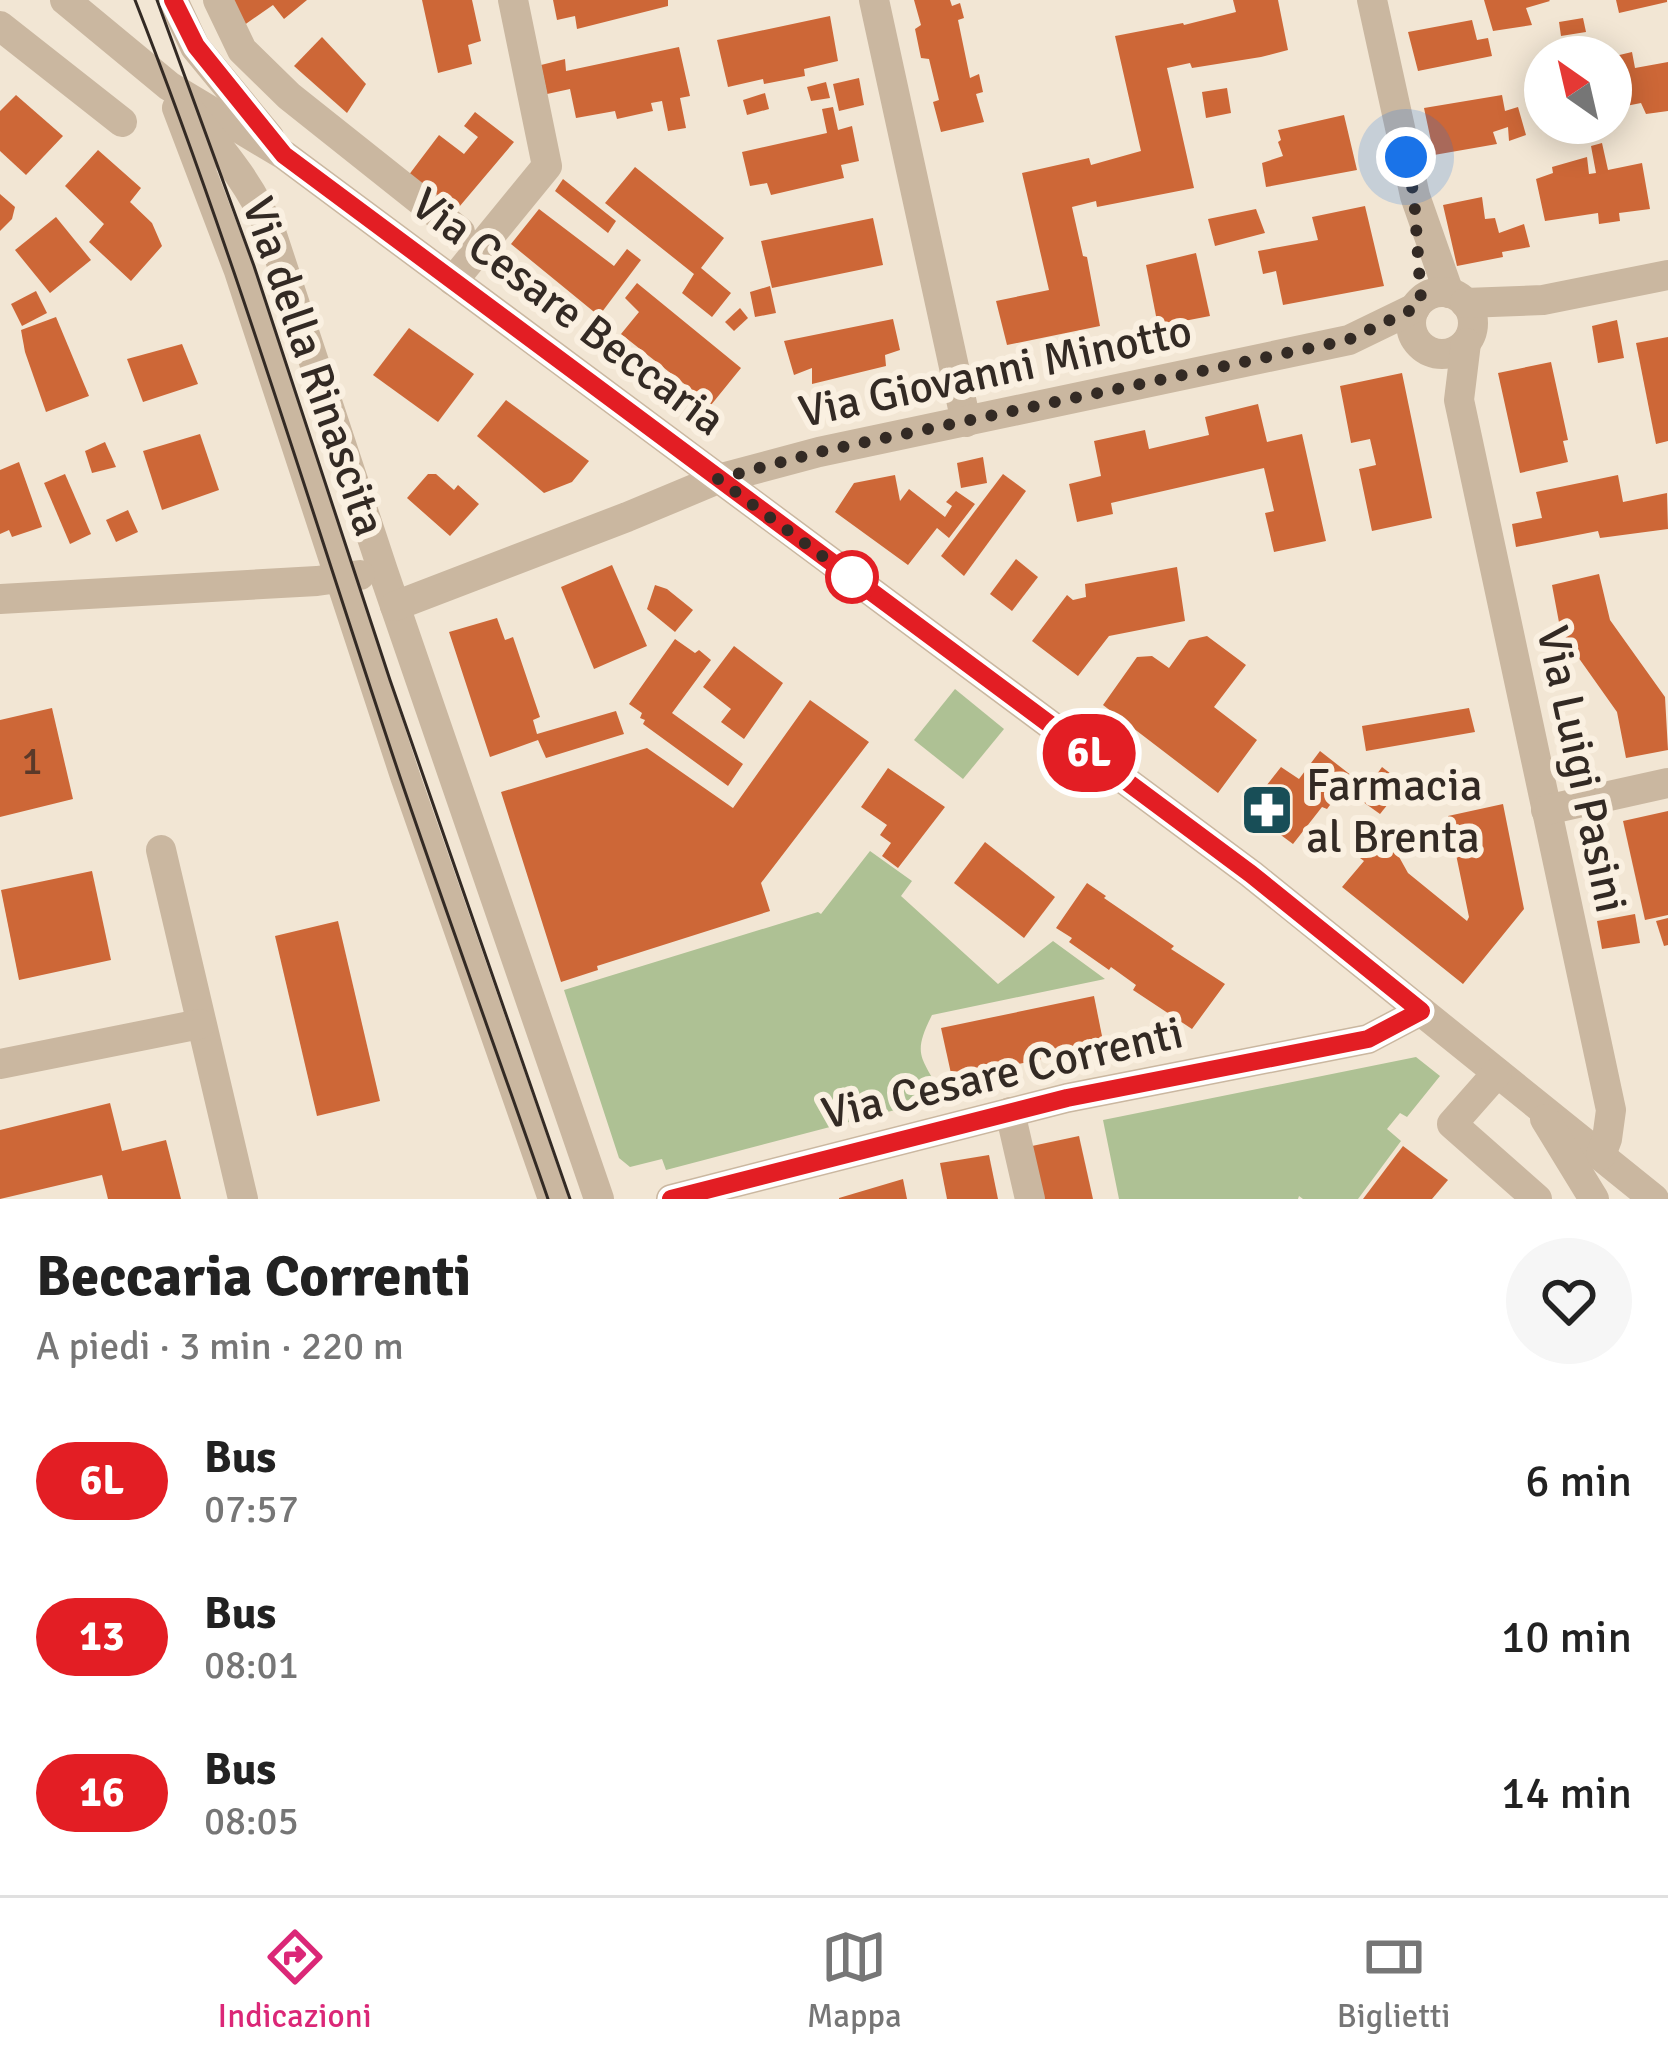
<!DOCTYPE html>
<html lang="it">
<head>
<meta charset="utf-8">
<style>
  :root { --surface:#fff; --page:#f6f6f6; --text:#222; --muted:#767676; --line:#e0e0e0; --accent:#db2777 }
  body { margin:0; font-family:Signika,sans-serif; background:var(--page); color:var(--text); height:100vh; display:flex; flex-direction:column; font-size:45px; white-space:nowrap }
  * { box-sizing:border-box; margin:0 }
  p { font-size:39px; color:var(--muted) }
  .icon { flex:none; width:66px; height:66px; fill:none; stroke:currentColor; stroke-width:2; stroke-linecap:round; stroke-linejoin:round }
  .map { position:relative; height:1199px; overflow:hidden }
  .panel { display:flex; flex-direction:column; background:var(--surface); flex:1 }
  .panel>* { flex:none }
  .badge { padding:0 24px; border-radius:39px; font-size:42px; line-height:78px }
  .needle { width:78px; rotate:326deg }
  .controls { position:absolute; left:1524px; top:36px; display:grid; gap:24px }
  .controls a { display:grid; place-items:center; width:108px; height:108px; border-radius:50%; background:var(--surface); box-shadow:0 6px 30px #0003; font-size:60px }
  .you { position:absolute; width:60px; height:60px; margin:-30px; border:9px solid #fff; border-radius:50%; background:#1a73e8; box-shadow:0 0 0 18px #1a73e833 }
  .map>.badge { position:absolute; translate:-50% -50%; box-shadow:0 0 0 6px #fff }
  .round { display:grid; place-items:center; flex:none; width:126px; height:126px; border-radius:63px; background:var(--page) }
  .head { display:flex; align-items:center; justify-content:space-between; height:204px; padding:0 36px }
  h1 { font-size:57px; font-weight:800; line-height:90px }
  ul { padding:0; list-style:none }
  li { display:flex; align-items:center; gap:36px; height:156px; padding:0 36px }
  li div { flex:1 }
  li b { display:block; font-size:45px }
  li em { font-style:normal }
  li .badge { min-width:132px; font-weight:700; text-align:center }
  .tab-bar { display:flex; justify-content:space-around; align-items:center; height:168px; border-top:3px solid var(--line); background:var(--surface); font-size:33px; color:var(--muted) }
  .tab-bar a { display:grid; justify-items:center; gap:6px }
  .tab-bar .selected { color:var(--accent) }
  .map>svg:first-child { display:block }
  .green { fill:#aec194 }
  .building { fill:#cd6737 }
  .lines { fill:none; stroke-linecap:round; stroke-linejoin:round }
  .minor { stroke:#cab7a0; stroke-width:30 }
  .tram { stroke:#332a24; stroke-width:3 }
  .line-casing { stroke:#fff; stroke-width:27 }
  .line { stroke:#e31e24; stroke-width:18 }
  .walk { stroke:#332a24; stroke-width:12; stroke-dasharray:0 21.6 }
  .stop-dot { fill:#fff; stroke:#e31e24; stroke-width:6 }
  .labels { text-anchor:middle; stroke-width:12; stroke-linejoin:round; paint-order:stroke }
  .number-label { font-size:39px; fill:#5a3929 }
  .street-label { font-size:45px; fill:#332a24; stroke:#faf0e1 }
  .poi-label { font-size:45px; fill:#332a24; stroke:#faf0e1; text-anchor:start }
</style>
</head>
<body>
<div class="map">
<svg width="1668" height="1199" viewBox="0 0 1668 1199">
  <rect width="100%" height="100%" fill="#f2e6d4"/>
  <!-- green -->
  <g class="green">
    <path d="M 955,689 L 1004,729 L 963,779 L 914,740 Z"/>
    <path d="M 870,851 L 912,881 L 901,896 L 998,984 L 1053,941 L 1105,979 L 932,1015 C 909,1060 926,1057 941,1098 L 666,1170 L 662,1159 L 630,1167 L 619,1158 L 564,990 L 818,912 L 821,914 Z"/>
    <path d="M 1416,1057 L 1440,1076 L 1407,1117 L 1400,1113 L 1387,1129 L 1401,1141 L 1358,1199 L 1303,1199 L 1299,1196 L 1298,1199 L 1119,1199 L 1103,1120 Z"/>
  </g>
  <!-- building -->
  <g class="building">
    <path d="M 231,0 L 307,0 L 284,19 L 273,5 L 240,28 Z"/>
    <path d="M 422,0 L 472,0 L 481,41 L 468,45 L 472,64 L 438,73 Z"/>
    <path d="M 553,0 L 668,0 L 668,6 L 577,29 L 575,16 L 557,20 Z"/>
    <path d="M 914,0 L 950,0 L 952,6 L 960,3 L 964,18 L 958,20 L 970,78 L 979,74 L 983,92 L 976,94 L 984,122 L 941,132 L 933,102 L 939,100 L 929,59 L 921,58 L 915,29 L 921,25 Z"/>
    <path d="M 1233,0 L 1278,0 L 1288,50 L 1261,57 L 1192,68 L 1190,63 L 1167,68 L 1194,188 L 1097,207 L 1096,201 L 1072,207 L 1083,256 L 1087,257 L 1100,326 L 1007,345 L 996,301 L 1049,290 L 1022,173 L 1089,158 L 1091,165 L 1141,151 L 1115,36 L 1183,23 L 1184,25 L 1236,12 Z"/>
    <path d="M 1484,0 L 1549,0 L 1550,1 L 1526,8 L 1532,25 L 1493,31 Z"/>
    <path d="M 1616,0 L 1667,0 L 1667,2 L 1619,13 Z"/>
    <path d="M 830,16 L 838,61 L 804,69 L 805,76 L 764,84 L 763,79 L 728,87 L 717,40 Z"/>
    <path d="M 1583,18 L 1586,32 L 1561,36 L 1559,22 Z"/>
    <path d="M 1472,20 L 1477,40 L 1488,38 L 1492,56 L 1418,71 L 1408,32 Z"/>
    <path d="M 322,37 L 366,84 L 347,113 L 294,66 Z"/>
    <path d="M 679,47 L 690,96 L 680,98 L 686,128 L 668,131 L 662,101 L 651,103 L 653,111 L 617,119 L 615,111 L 576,118 L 570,89 L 547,94 L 541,65 L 565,59 L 566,71 Z"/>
    <path d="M 1632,52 L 1635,68 L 1668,62 L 1668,111 L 1646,114 L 1641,103 L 1611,109 L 1611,57 Z"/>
    <path d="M 859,78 L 864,105 L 839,111 L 833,84 Z"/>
    <path d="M 826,82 L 830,98 L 811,101 L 807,87 Z"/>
    <path d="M 1227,88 L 1231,113 L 1206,118 L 1202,92 Z"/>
    <path d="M 765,93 L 769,109 L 747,115 L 743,100 Z"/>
    <path d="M 1545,93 L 1545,121 L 1540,122 L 1536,95 Z"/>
    <path d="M 16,95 L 63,136 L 26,175 L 0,151 L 0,111 Z"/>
    <path d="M 1502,95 L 1505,111 L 1518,107 L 1526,135 L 1509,141 L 1508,127 L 1493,132 L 1497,144 L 1434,155 L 1424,108 Z"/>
    <path d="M 833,107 L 838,130 L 852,126 L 859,161 L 841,165 L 844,178 L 771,195 L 767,183 L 750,186 L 742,152 L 827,133 L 822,109 Z"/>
    <path d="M 475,112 L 514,142 L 454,213 L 408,176 L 439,135 L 464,154 L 478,137 L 464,126 Z"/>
    <path d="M 1344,115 L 1357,170 L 1266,187 L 1262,163 L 1283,156 L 1278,142 L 1281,140 L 1278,130 Z"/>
    <path d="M 1602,143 L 1608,170 L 1642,163 L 1650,209 L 1619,213 L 1620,221 L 1599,224 L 1598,213 L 1545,221 L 1536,179 L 1553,173 L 1552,167 L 1587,157 L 1589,174 L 1596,173 L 1591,146 Z"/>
    <path d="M 98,150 L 141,188 L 130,202 L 152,223 L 162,246 L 131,281 L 89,242 L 104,224 L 65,186 Z"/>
    <path d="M 635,167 L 724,238 L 701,268 L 731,293 L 712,317 L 682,293 L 694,274 L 605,203 Z"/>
    <path d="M 563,179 L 616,221 L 608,233 L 555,191 Z"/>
    <path d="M 0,194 L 15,207 L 12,219 L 0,231 Z"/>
    <path d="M 1482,197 L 1485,219 L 1495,218 L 1499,233 L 1524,224 L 1530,247 L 1502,252 L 1503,257 L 1457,266 L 1443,205 Z"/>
    <path d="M 1365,206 L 1384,286 L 1283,305 L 1276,271 L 1263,274 L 1258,251 L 1318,240 L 1312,217 Z"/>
    <path d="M 539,209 L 614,266 L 627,249 L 641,260 L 599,316 L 511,244 Z"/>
    <path d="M 1256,209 L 1265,233 L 1215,246 L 1208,219 Z"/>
    <path d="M 56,217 L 91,260 L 50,293 L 15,250 Z"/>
    <path d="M 873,218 L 883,265 L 772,288 L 761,241 Z"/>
    <path d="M 1196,253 L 1210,316 L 1158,326 L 1146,265 Z"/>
    <path d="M 637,283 L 741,368 L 711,405 L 621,334 L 639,312 L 625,298 Z"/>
    <path d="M 770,286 L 776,313 L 755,317 L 750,292 Z"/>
    <path d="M 36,291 L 47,313 L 22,326 L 11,304 Z"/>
    <path d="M 740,308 L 748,318 L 734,331 L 725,322 Z"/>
    <path d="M 56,317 L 89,396 L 46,412 L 25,352 L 21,330 Z"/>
    <path d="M 893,319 L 900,350 L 885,355 L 886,366 L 812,384 L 812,368 L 794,375 L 784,341 Z"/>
    <path d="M 1617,320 L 1624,358 L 1598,363 L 1592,326 Z"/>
    <path d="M 409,328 L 474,374 L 438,422 L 373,375 Z"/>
    <path d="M 1668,337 L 1668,441 L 1656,444 L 1636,343 Z"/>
    <path d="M 182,344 L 198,384 L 143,402 L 127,359 Z"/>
    <path d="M 1551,362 L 1568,440 L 1563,441 L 1568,462 L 1520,473 L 1498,373 Z"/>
    <path d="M 1402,373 L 1432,518 L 1372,531 L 1359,469 L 1376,465 L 1370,439 L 1351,443 L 1340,386 Z"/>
    <path d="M 506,400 L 589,461 L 572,482 L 544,493 L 477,436 Z"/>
    <path d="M 1258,404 L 1267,442 L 1302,434 L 1326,541 L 1274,552 L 1265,513 L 1274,511 L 1264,468 L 1111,503 L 1113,514 L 1077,522 L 1069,484 L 1101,476 L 1094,441 L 1145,430 L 1149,449 L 1209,435 L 1205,417 Z"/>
    <path d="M 200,434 L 219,490 L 162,510 L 143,451 Z"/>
    <path d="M 105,442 L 116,467 L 92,473 L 85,451 Z"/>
    <path d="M 983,457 L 987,483 L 961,488 L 957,463 Z"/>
    <path d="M 19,462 L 42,527 L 12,537 L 9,530 L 0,534 L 0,470 Z"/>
    <path d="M 65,474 L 91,534 L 70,544 L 44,483 Z"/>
    <path d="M 428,474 L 436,474 L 454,490 L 458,485 L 479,504 L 450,536 L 407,498 Z"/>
    <path d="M 1003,474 L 1026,491 L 964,576 L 941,556 Z"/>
    <path d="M 895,475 L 900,501 L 909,489 L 945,517 L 952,506 L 946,502 L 956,491 L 975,504 L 949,538 L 937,528 L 908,565 L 835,512 L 854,483 Z"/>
    <path d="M 1618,475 L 1623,502 L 1667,493 L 1668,529 L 1600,538 L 1598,531 L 1516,547 L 1512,524 L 1542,518 L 1536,492 Z"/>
    <path d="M 128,510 L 138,532 L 116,542 L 106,520 Z"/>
    <path d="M 1016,559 L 1038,577 L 1012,611 L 990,594 Z"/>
    <path d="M 612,565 L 647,646 L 594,669 L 561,587 Z"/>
    <path d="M 1177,567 L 1185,621 L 1109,636 L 1078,676 L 1032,641 L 1067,595 L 1073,600 L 1086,597 L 1085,584 Z"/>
    <path d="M 1599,574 L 1610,620 L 1665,697 L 1668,750 L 1626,758 L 1617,712 L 1561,633 L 1552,585 Z"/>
    <path d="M 655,585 L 667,589 L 693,610 L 675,632 L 647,609 Z"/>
    <path d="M 497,618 L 505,640 L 513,637 L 540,717 L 533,720 L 537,734 L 616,711 L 624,734 L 546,758 L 538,740 L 490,757 L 449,632 Z"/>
    <path d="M 1207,636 L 1246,665 L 1214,707 L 1257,740 L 1218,793 L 1103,705 L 1137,657 L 1152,656 L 1169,668 L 1189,640 Z"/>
    <path d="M 675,639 L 695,653 L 699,650 L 711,660 L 672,713 L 743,764 L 728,786 L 643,724 L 645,720 L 640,718 L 642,713 L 629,704 Z"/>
    <path d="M 734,646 L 783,683 L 744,739 L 721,722 L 731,709 L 703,687 Z"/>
    <path d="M 810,700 L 869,742 L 761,883 L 770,911 L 597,966 L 598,970 L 561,982 L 501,792 L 647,748 L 733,808 Z"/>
    <path d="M 52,708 L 73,799 L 0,817 L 0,720 Z"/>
    <path d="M 1469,708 L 1475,732 L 1366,751 L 1362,726 Z"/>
    <path d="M 1320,751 L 1352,776 L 1327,809 L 1322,807 L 1293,844 L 1247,810 L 1281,767 L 1299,779 Z"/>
    <path d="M 1382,767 L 1404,784 L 1380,814 L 1359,799 Z"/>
    <path d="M 888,768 L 945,807 L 898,868 L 882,856 L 891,843 L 880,835 L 887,825 L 861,807 Z"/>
    <path d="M 1503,804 L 1524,909 L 1463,984 L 1342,887 L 1364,861 L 1360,858 L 1376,837 L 1398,855 L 1408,873 L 1467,921 L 1469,917 L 1448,816 Z"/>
    <path d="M 1668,811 L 1668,915 L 1645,920 L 1623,821 Z"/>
    <path d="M 985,842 L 1055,897 L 1024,938 L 954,883 Z"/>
    <path d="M 92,871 L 111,960 L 19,980 L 1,890 Z"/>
    <path d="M 1087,883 L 1106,896 L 1104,898 L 1174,946 L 1171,949 L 1225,984 L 1192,1029 L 1133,990 L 1136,985 L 1111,967 L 1109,970 L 1069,942 L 1072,938 L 1056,928 Z"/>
    <path d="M 1635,914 L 1640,943 L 1602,949 L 1597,921 Z"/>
    <path d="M 1668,918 L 1668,945 L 1664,946 L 1656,921 Z"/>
    <path d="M 338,921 L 380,1101 L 317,1116 L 275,936 Z"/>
    <path d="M 1094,996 L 1104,1046 L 952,1078 L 941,1028 Z"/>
    <path d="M 110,1103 L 122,1151 L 166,1140 L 181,1199 L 108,1199 L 102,1175 L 0,1199 L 0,1130 Z"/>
    <path d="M 1079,1136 L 1093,1199 L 1042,1199 L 1032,1146 Z"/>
    <path d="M 1403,1146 L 1448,1180 L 1432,1199 L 1363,1199 Z"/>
    <path d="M 989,1155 L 998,1199 L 947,1199 L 940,1163 Z"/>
    <path d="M 903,1179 L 907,1199 L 839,1199 L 839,1198 Z"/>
  </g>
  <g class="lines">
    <!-- minor -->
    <g class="minor">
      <path d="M 65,0 L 169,86 L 284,155 L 1251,874 L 1654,1199"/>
      <path d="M 173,0 L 195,47 L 269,137"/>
      <path d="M 218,0 L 242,50 L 289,96 L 460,232"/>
      <path d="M 874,0 L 966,422"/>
      <path d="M 1372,0 L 1415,196 L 1449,293"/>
      <path d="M 0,26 L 122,122"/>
      <path d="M 184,104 C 218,146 252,184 272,235 L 383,571 L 599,1199"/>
      <path d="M 177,108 L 239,271 L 405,776 L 553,1199"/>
      <path d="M 453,281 L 547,166 L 513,0"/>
      <circle cx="1442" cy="323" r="31"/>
      <path d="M 1465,303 L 1543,300 L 1668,275"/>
      <path d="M 1466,343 L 1459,400 L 1611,1110 L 1607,1139 L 1601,1155"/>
      <path d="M 0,599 L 317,581 L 360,575"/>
      <path d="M 395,606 L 627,517 L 718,479 L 819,452 L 1349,340 L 1415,308"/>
      <path d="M 1546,810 L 1668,783"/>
      <path d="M 161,850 L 243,1199"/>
      <path d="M 0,1064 L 200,1024"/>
      <path d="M 1497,1073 L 1452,1124 L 1537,1199"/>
      <path d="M 1010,1112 L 1030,1199"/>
      <path d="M 1545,1119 L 1594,1199"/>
      <path d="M 671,1199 L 1067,1098 L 1368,1039 L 1421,1011"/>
    </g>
    <!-- tram -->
    <g class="tram">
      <path d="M 135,0 C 235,255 313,518 400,777 C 448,918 499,1058 548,1199"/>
      <path d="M 157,0 L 254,266 L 390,680 L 570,1199"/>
    </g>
  </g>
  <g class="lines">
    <!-- line casing -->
    <g class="line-casing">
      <path id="line" d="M 173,0 L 196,46 L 284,155 L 1251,874 L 1421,1011 L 1368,1039 L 1067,1098 L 671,1199"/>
    </g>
    <!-- line -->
    <use href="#line" class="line"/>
    <!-- walk -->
    <path class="walk" d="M 852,577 L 863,586 L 718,479 L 819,452 L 1348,340 L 1415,308 L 1421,300 L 1414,196 L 1406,157"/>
  </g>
  <!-- icons -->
  <defs>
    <g id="pharmacy-square" transform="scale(2.7)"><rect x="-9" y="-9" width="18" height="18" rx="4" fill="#184e57" stroke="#faf0e1"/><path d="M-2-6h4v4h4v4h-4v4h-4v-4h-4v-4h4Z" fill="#fff"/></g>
  </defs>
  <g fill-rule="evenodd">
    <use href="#pharmacy-square" x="1267" y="810"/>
  </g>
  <!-- markers -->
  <circle class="stop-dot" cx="852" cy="577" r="24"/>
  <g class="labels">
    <!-- number labels -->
    <g class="number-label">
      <text x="32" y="774">1</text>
    </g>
    <!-- street labels -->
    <g class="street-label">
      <text transform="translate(569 311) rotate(37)" y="16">Via Cesare Beccaria</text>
      <text transform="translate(315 366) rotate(71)" y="16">Via della Rinascita</text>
      <text transform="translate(995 370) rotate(-12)" y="16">Via Giovanni Minotto</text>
      <text transform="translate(1583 769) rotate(78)" y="16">Via Luigi Pasini</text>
      <text transform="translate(1002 1072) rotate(-13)" y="16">Via Cesare Correnti</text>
    </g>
    <!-- poi labels -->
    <g class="poi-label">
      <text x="1306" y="800">Farmacia<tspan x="1306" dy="52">al Brenta</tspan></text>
    </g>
  </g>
</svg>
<div class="controls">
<a><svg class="needle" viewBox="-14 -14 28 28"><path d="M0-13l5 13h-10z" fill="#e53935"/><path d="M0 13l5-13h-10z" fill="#767676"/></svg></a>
</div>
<div class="you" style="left:1406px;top:157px"></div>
<b class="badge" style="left:1089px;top:753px;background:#e31e24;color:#fff">6L</b>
</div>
<section class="panel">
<div class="head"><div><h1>Beccaria Correnti</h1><p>A piedi · 3 min · 220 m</p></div><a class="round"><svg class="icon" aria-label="heart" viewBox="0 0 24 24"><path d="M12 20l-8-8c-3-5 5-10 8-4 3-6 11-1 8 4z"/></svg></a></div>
<ul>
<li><span class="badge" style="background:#e31e24;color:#fff">6L</span><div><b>Bus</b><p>07:57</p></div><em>6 min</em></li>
<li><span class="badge" style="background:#e31e24;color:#fff">13</span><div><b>Bus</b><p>08:01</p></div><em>10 min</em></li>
<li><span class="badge" style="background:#e31e24;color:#fff">16</span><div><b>Bus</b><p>08:05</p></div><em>14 min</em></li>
</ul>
</section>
<nav class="tab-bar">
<a class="selected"><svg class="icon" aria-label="directions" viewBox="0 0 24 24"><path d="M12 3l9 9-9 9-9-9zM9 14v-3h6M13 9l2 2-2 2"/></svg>Indicazioni</a>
<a><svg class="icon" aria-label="map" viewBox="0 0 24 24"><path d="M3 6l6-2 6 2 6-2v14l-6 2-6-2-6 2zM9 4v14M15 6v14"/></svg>Mappa</a>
<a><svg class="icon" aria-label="tickets" viewBox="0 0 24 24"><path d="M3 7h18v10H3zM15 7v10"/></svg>Biglietti</a>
</nav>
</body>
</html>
